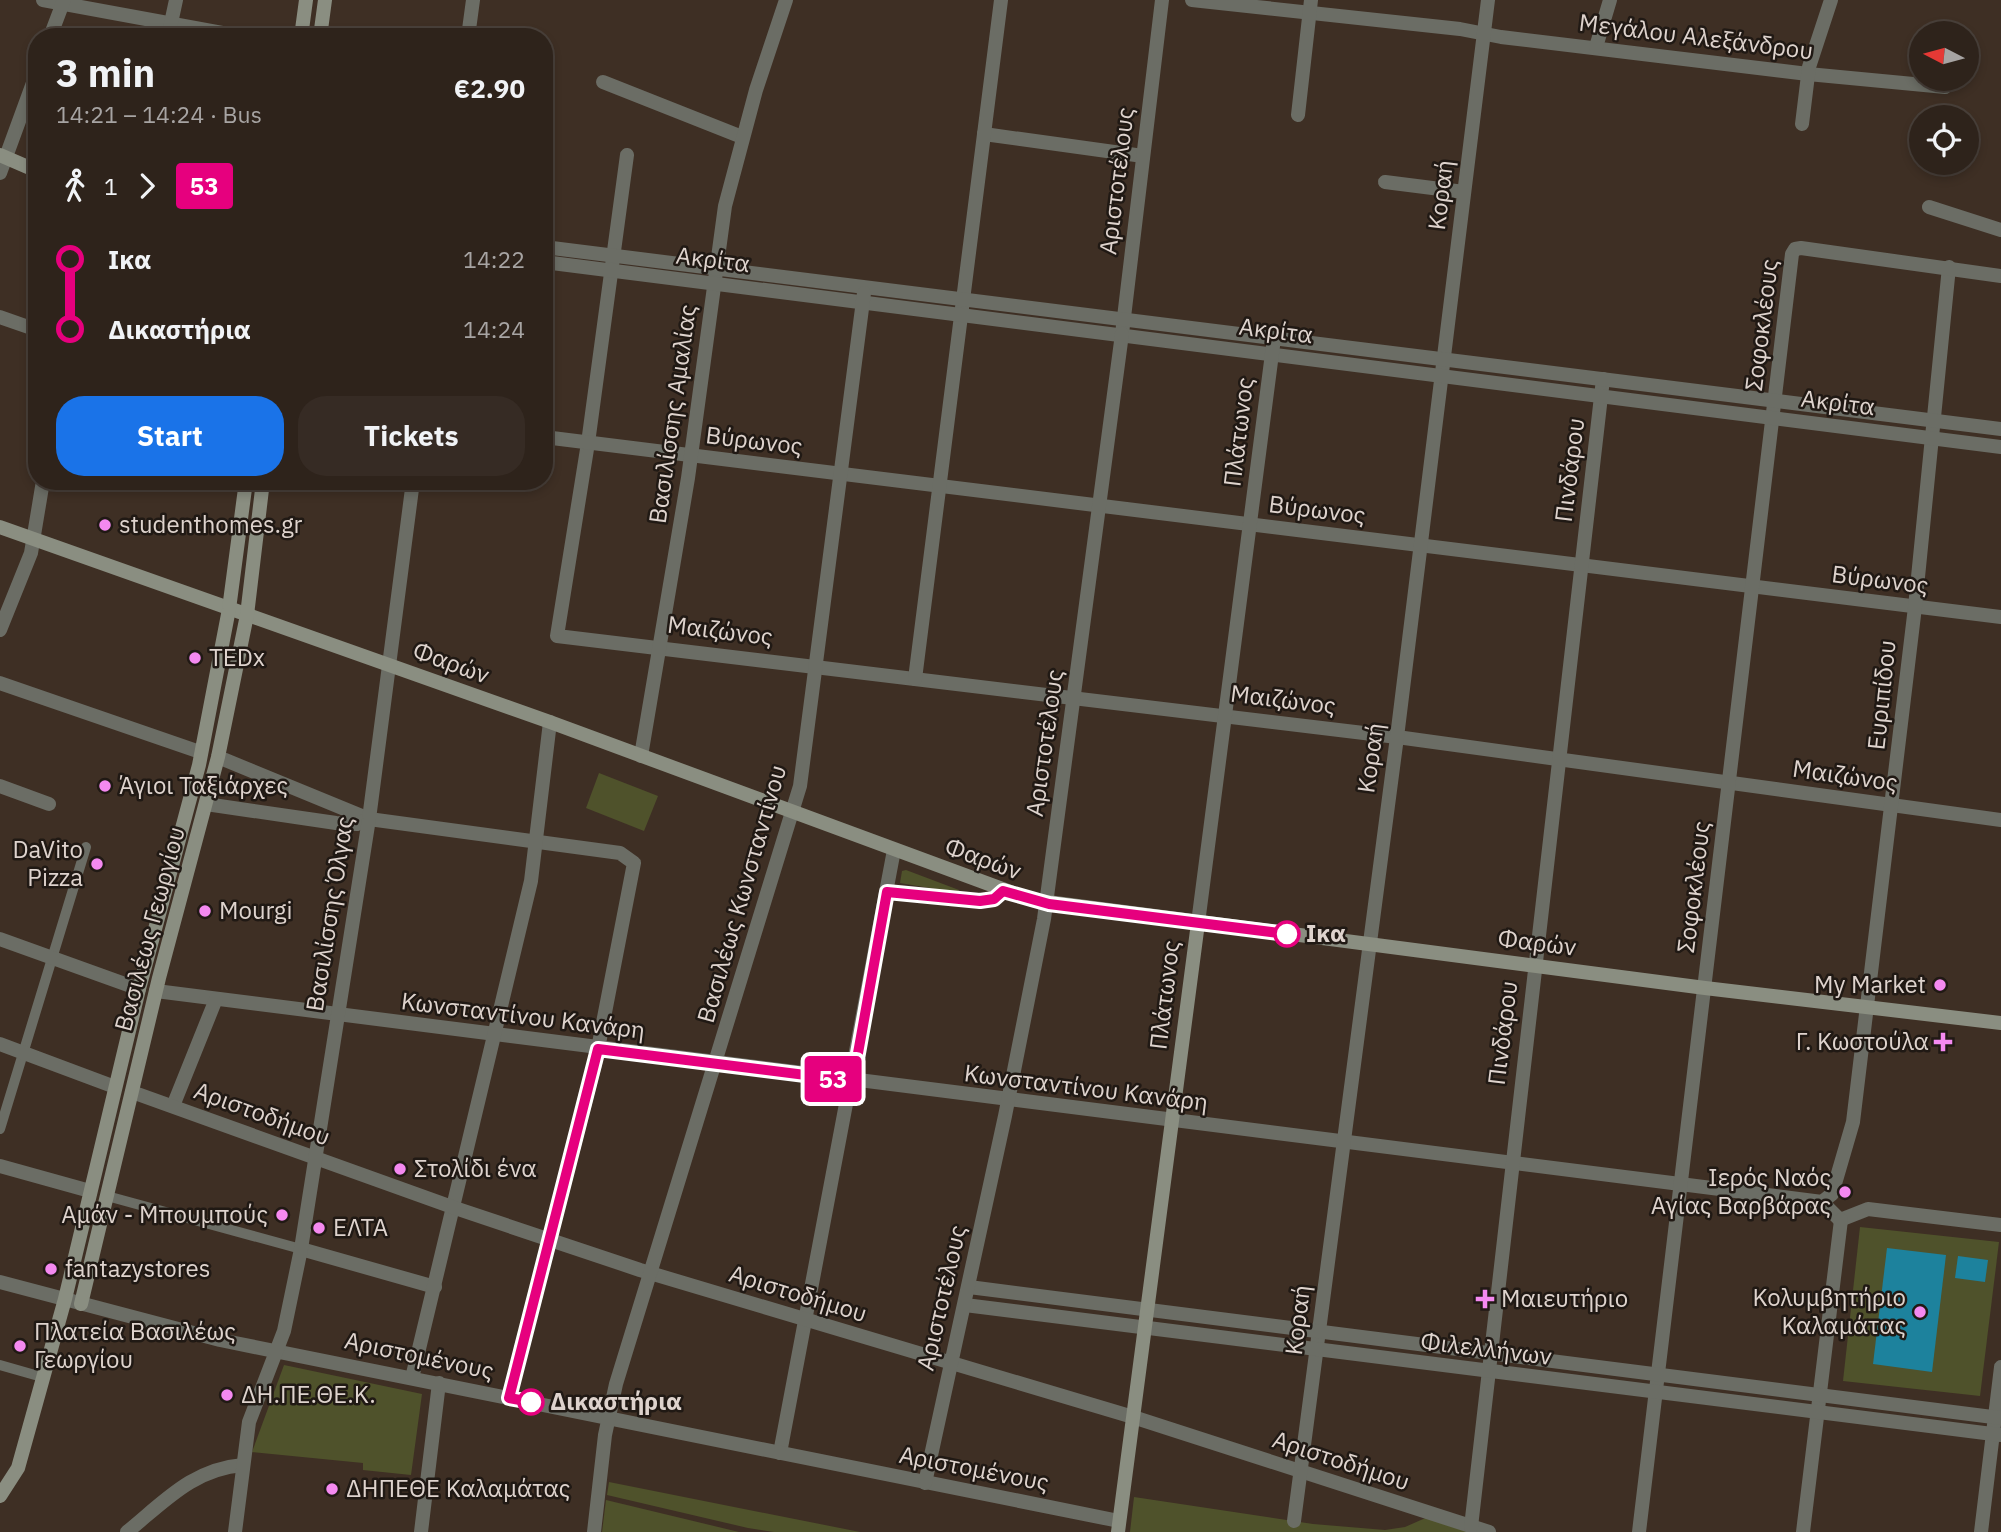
<!DOCTYPE html>
<html lang="en">
<head>
<meta charset="utf-8">
<style>
  :root { --surface:#2e231b; --page:#362b24; --text:#f1f3f6; --muted:#a7a4a3; --line:#49403a; --accent:#1a73e8 }
  body { margin:0; font-family:"IBM Plex Sans",sans-serif; background:var(--page); color:var(--text); height:100vh; display:flex; flex-direction:column; font-size:26px; white-space:nowrap }
  * { box-sizing:border-box; margin:0 }
  p { font-size:23px; color:var(--muted) }
  .icon { flex:none; width:38px; height:38px; fill:none; stroke:currentColor; stroke-width:2; stroke-linecap:round; stroke-linejoin:round }
  .map { position:relative; flex:1; overflow:hidden }
  .details { position:absolute; left:28px; top:28px; width:525px; height:462px; display:flex; flex-direction:column; background:var(--surface); border-radius:28px; box-shadow:0 4px 10px #0003,0 0 0 2px var(--line) }
  .details>* { flex:none }
  .badge { padding:0 14px; border-radius:5px; font-size:24px; line-height:46px }
  .needle { width:46px; rotate:276deg }
  .controls { position:absolute; left:1909px; top:21px; display:grid; gap:14px }
  .controls a { display:grid; place-items:center; width:70px; height:70px; border-radius:50%; background:var(--surface); box-shadow:0 4px 10px #0003,0 0 0 2px var(--line); font-size:35px }
  .map>.badge { position:absolute; translate:-50% -50%; box-shadow:0 0 0 4px #fff }
  .legs { display:flex; align-items:center; gap:10px; height:77px; padding:0 28px; font-size:23px }
  .legs p { margin-inline-start:auto }
  .overview { display:flex; align-items:center; justify-content:space-between; height:119px; padding:0 28px }
  h1 { font-size:38px; font-weight:800; line-height:52px }
  .action { display:flex; gap:14px; margin-top:auto; padding:14px 28px }
  .action a { flex:1; height:80px; border-radius:28px; background:var(--accent); color:#fff; font-size:28px; font-weight:800; line-height:80px; text-align:center }
  .action a+a { background:var(--page); color:var(--text) }
  ul { padding:0 28px; list-style:none }
  li { display:flex; align-items:center; gap:24px; height:70px; font-size:26px }
  li i { display:grid; place-items:center; width:10px; height:100%; margin:0 9px; background:currentColor }
  li i::after { content:''; width:18px; height:18px; margin:-9px; border:5px solid; border-radius:50%; background:var(--surface) }
  li p { margin-inline-start:auto }
  li:first-child i { background:linear-gradient(#0000 50%,currentColor 0) }
  li:last-child i { background:linear-gradient(currentColor 50%,#0000 0) }
  .map>svg:first-child { display:block }
  .green { fill:#4f522b }
  .water { fill:#1d829d }
  .lines { fill:none; stroke-linecap:round; stroke-linejoin:round }
  .pedestrian { stroke:#6b6d65; stroke-width:10 }
  .minor { stroke:#6b6d65; stroke-width:14 }
  .tertiary { stroke:#6b6d65; stroke-width:14 }
  .secondary { stroke:#8a8e81; stroke-width:14 }
  .line-1-casing { stroke:#fff; stroke-width:16 }
  .line-1 { stroke:#e6007e; stroke-width:10 }
  .poi-dot { fill:#f489f0; stroke:#201914; stroke-width:2.5 }
  .stop-1-dot { fill:#fff; stroke:#e6007e; stroke-width:3.5 }
  .labels { text-anchor:middle; stroke-width:5; stroke-linejoin:round; paint-order:stroke }
  .street-label { font-size:24px; fill:#ded3cd; stroke:#201914 }
  .poi-label { font-size:24px; fill:#ded3cd; stroke:#201914; text-anchor:start }
  .stop-label { font-size:24px; font-weight:bold; fill:#ded3cd; stroke:#201914; text-anchor:start }
</style>
</head>
<body>
<div class="map">
<svg width="2001" height="1532" viewBox="0 0 2001 1532">
  <rect width="100%" height="100%" fill="#3e2f24"/>
  <!-- green -->
  <g class="green">
    <path d="M 599,773 L 658,796 L 644,831 L 586,808 Z"/>
    <path d="M 906,870 L 959,890 L 959,893 L 900,883 L 902,871 Z"/>
    <path d="M 1860,1227 L 1999,1242 L 1980,1396 L 1843,1381 Z"/>
    <path d="M 284,1365 L 422,1394 L 411,1475 L 363,1470 L 363,1463 L 252,1452 Z"/>
    <path d="M 609,1482 L 860,1532 L 774,1532 L 748,1528 L 607,1495 Z"/>
    <path d="M 1134,1497 L 1313,1524 L 1385,1530 L 1405,1527 L 1430,1516 L 1475,1532 L 1130,1532 Z"/>
    <path d="M 606,1500 L 739,1532 L 602,1532 Z"/>
  </g>
  <!-- water -->
  <g class="water">
    <path d="M 1887,1248 L 1946,1255 L 1932,1372 L 1873,1364 Z"/>
    <path d="M 1958,1256 L 1988,1260 L 1985,1282 L 1955,1278 Z"/>
  </g>
  <g class="lines">
    <!-- pedestrian -->
    <g class="pedestrian">
      <path d="M 0,1129 L 86,847"/>
      <path d="M 107,1196 L 301,1249"/>
      <path d="M 0,1365 L 42,1377"/>
    </g>
    <!-- minor -->
    <g class="minor">
      <path d="M 43,0 L 244,37"/>
      <path d="M 1192,0 L 1460,29 L 1501,37 L 1808,74 L 1945,87"/>
      <path d="M 50,37 L 64,0"/>
      <path d="M 168,37 L 176,0"/>
      <path d="M 468,37 L 473,0"/>
      <path d="M 1596,47 L 1610,0"/>
      <path d="M 603,82 L 742,137"/>
      <path d="M 1298,115 L 1311,0"/>
      <path d="M 1802,124 L 1809,67 L 1831,0"/>
      <path d="M 984,134 L 1143,156"/>
      <path d="M 627,155 L 588,443 L 557,636 L 1397,737 L 2001,820"/>
      <path d="M 0,173 L 37,72"/>
      <path d="M 1385,182 L 1464,192"/>
      <path d="M 1929,207 L 2001,230"/>
      <path d="M 0,317 L 37,330"/>
      <path d="M 1122,334 L 1162,0"/>
      <path d="M 544,437 L 2001,617"/>
      <path d="M 0,630 L 31,553 L 43,481"/>
      <path d="M 915,679 L 1001,0"/>
      <path d="M 0,683 L 200,752"/>
      <path d="M 641,756 L 688,478 L 725,206 L 756,90 L 786,0"/>
      <path d="M 218,757 L 369,819 L 620,853 L 634,863 L 595,1064 L 509,1398"/>
      <path d="M 0,786 L 49,804"/>
      <path d="M 206,804 L 336,823 L 357,824 L 369,819"/>
      <path d="M 887,892 L 980,901 L 994,899 L 1004,891"/>
      <path d="M 0,939 L 139,989"/>
      <path d="M 156,991 L 1822,1202 L 1840,1220 L 1868,1209 L 2001,1225"/>
      <path d="M 173,1106 L 216,999"/>
      <path d="M 0,1166 L 90,1191"/>
      <path d="M 1822,1202 L 1832,1194 L 1853,1122 L 1915,607 L 1949,267"/>
      <path d="M 301,1249 L 435,1287"/>
      <path d="M 412,1378 L 531,881 L 550,722"/>
      <path d="M 1133,1417 L 1489,1532"/>
      <path d="M 780,1453 L 894,850"/>
      <path d="M 1294,1521 L 1397,737 L 1488,0"/>
      <path d="M 1471,1527 L 1603,379"/>
      <path d="M 127,1532 C 165,1501 193,1469 243,1465"/>
      <path d="M 421,1532 L 439,1383"/>
      <path d="M 1639,1532 L 1792,254 L 1795,249 L 1801,248 L 2001,276"/>
      <path d="M 1803,1532 L 1841,1220"/>
      <path d="M 1981,1532 L 2001,1367"/>
    </g>
    <!-- tertiary -->
    <g class="tertiary">
      <path d="M 544,247 L 2001,429"/>
      <path d="M 544,262 L 2001,447"/>
      <path d="M 1198,923 L 1273,346"/>
      <path d="M 0,1044 L 115,1087"/>
      <path d="M 132,1092 L 455,1208 L 640,1270 L 1133,1417"/>
      <path d="M 0,1282 L 220,1340 L 1119,1521"/>
      <path d="M 969,1287 L 2001,1418"/>
      <path d="M 965,1305 L 2001,1435"/>
      <path d="M 925,1483 L 1005,1116 L 1044,919 L 1122,334"/>
      <path d="M 235,1532 L 249,1422 L 284,1331 L 301,1249 L 369,819 L 413,481"/>
      <path d="M 594,1532 L 605,1435 L 616,1384 L 800,786 L 864,293"/>
    </g>
    <!-- secondary -->
    <g class="secondary">
      <path d="M 301,37 L 306,0"/>
      <path d="M 320,37 L 325,0"/>
      <path d="M 0,155 L 37,171"/>
      <path d="M 0,527 L 550,722 L 1032,900 L 1705,988 L 2001,1023"/>
      <path d="M 81,1304 L 159,978 L 218,757 L 247,615 L 263,481"/>
      <path d="M 0,1496 L 18,1468 L 65,1299 L 139,989 L 199,765 L 229,609 L 246,481"/>
      <path d="M 1118,1532 L 1198,923"/>
    </g>
  </g>
  <g class="lines">
    <!-- line-1 casing -->
    <g class="line-1-casing">
      <path id="line-1" d="M 531,1402 L 509,1398 L 598,1049 L 853,1081 L 887,892 L 980,901 L 994,899 L 1003,891 L 1049,904 L 1287,934"/>
    </g>
    <!-- line-1 -->
    <use href="#line-1" class="line-1"/>
  </g>
  <!-- markers -->
  <g class="poi-dot">
    <circle cx="105" cy="525" r="7"/>
    <circle cx="195" cy="658" r="7"/>
    <circle cx="105" cy="786" r="7"/>
    <circle cx="97" cy="864" r="7"/>
    <circle cx="205" cy="911" r="7"/>
    <circle cx="1940" cy="985" r="7"/>
    <path d="M1939.5 1031.5h7v7h7v7h-7v7h-7v-7h-7v-7h7z"/>
    <circle cx="400" cy="1169" r="7"/>
    <circle cx="1845" cy="1192" r="7"/>
    <circle cx="282" cy="1215" r="7"/>
    <circle cx="319" cy="1228" r="7"/>
    <circle cx="51" cy="1269" r="7"/>
    <path d="M1481.5 1288.5h7v7h7v7h-7v7h-7v-7h-7v-7h7z"/>
    <circle cx="1920" cy="1312" r="7"/>
    <circle cx="20" cy="1346" r="7"/>
    <circle cx="227" cy="1395" r="7"/>
    <circle cx="332" cy="1489" r="7"/>
  </g>
  <g class="stop-1-dot">
    <circle cx="1287" cy="934" r="12"/>
    <circle cx="531" cy="1402" r="12"/>
  </g>
  <g class="labels">
    <!-- street labels -->
    <g class="street-label">
      <text transform="translate(1696 37) rotate(7)" y="8">Μεγάλου Αλεξάνδρου</text>
      <text transform="translate(1117 181) rotate(-83)" y="8">Αριστοτέλους</text>
      <text transform="translate(1441 195) rotate(-83)" y="8">Κοραή</text>
      <text transform="translate(713 260) rotate(7)" y="8">Ακρίτα</text>
      <text transform="translate(1762 325) rotate(-83)" y="8">Σοφοκλέους</text>
      <text transform="translate(1276 331) rotate(7)" y="8">Ακρίτα</text>
      <text transform="translate(1838 403) rotate(7)" y="8">Ακρίτα</text>
      <text transform="translate(673 414) rotate(-82)" y="8">Βασιλίσσης Αμαλίας</text>
      <text transform="translate(1239 432) rotate(-83)" y="8">Πλάτωνος</text>
      <text transform="translate(754 441) rotate(7)" y="8">Βύρωνος</text>
      <text transform="translate(1570 470) rotate(-83)" y="8">Πινδάρου</text>
      <text transform="translate(1317 510) rotate(7)" y="8">Βύρωνος</text>
      <text transform="translate(1880 580) rotate(7)" y="8">Βύρωνος</text>
      <text transform="translate(720 631) rotate(7)" y="8">Μαιζώνος</text>
      <text transform="translate(451 663) rotate(20)" y="8">Φαρών</text>
      <text transform="translate(1882 695) rotate(-84)" y="8">Ευριπίδου</text>
      <text transform="translate(1283 700) rotate(7)" y="8">Μαιζώνος</text>
      <text transform="translate(1045 743) rotate(-82)" y="8">Αριστοτέλους</text>
      <text transform="translate(1371 758) rotate(-82)" y="8">Κοραή</text>
      <text transform="translate(1845 776) rotate(8)" y="8">Μαιζώνος</text>
      <text transform="translate(983 859) rotate(20)" y="8">Φαρών</text>
      <text transform="translate(1694 887) rotate(-83)" y="8">Σοφοκλέους</text>
      <text transform="translate(742 894) rotate(-74)" y="8">Βασιλέως Κωνσταντίνου</text>
      <text transform="translate(330 914) rotate(-81)" y="8">Βασιλίσσης Όλγας</text>
      <text transform="translate(150 929) rotate(-75)" y="8">Βασιλέως Γεωργίου</text>
      <text transform="translate(1537 943) rotate(7)" y="8">Φαρών</text>
      <text transform="translate(1165 995) rotate(-83)" y="8">Πλάτωνος</text>
      <text transform="translate(523 1016) rotate(7)" y="8">Κωνσταντίνου Κανάρη</text>
      <text transform="translate(1503 1033) rotate(-83)" y="8">Πινδάρου</text>
      <text transform="translate(1086 1088) rotate(7)" y="8">Κωνσταντίνου Κανάρη</text>
      <text transform="translate(262 1114) rotate(20)" y="8">Αριστοδήμου</text>
      <text transform="translate(798 1294) rotate(17)" y="8">Αριστοδήμου</text>
      <text transform="translate(942 1298) rotate(-77)" y="8">Αριστοτέλους</text>
      <text transform="translate(1298 1320) rotate(-83)" y="8">Κοραή</text>
      <text transform="translate(1486 1349) rotate(7)" y="8">Φιλελλήνων</text>
      <text transform="translate(419 1356) rotate(12)" y="8">Αριστομένους</text>
      <text transform="translate(1341 1461) rotate(18)" y="8">Αριστοδήμου</text>
      <text transform="translate(974 1469) rotate(11)" y="8">Αριστομένους</text>
    </g>
    <!-- poi labels -->
    <g class="poi-label">
      <text x="119" y="533">studenthomes.gr</text>
      <text x="209" y="666">TEDx</text>
      <text x="119" y="794">Άγιοι Ταξιάρχες</text>
      <text x="83" y="858" text-anchor="end">DaVito<tspan x="83" dy="28">Pizza</tspan></text>
      <text x="219" y="919">Mourgi</text>
      <text x="1926" y="993" text-anchor="end">My Market</text>
      <text x="1929" y="1050" text-anchor="end">Γ. Κωστούλα</text>
      <text x="414" y="1177">Στολίδι ένα</text>
      <text x="1831" y="1186" text-anchor="end">Ιερός Ναός<tspan x="1831" dy="28">Αγίας Βαρβάρας</tspan></text>
      <text x="268" y="1223" text-anchor="end">Αμάν - Μπουμπούς</text>
      <text x="333" y="1236">ΕΛΤΑ</text>
      <text x="65" y="1277">fantazystores</text>
      <text x="1906" y="1306" text-anchor="end">Κολυμβητήριο<tspan x="1906" dy="28">Καλαμάτας</tspan></text>
      <text x="1501" y="1307">Μαιευτήριο</text>
      <text x="34" y="1340">Πλατεία Βασιλέως<tspan x="34" dy="28">Γεωργίου</tspan></text>
      <text x="241" y="1403">ΔΗ.ΠΕ.ΘΕ.Κ.</text>
      <text x="346" y="1497">ΔΗΠΕΘΕ Καλαμάτας</text>
    </g>
    <!-- stop labels -->
    <g class="stop-label">
      <text x="1306" y="942">Ικα</text>
      <text x="550" y="1410">Δικαστήρια</text>
    </g>
  </g>
</svg>
<div class="controls">
<a><svg class="needle" viewBox="-14 -14 28 28"><path d="M0-13l5 13h-10z" fill="#e53935"/><path d="M0 13l5-13h-10z" fill="#a7a4a3"/></svg></a>
<a><svg class="icon" aria-label="locate" viewBox="0 0 24 24"><circle cx="12" cy="12" r="6"/><path d="M12 2v4M12 18v4M2 12h4M18 12h4"/></svg></a>
</div>
<b class="badge" style="left:833px;top:1079px;background:#e6007e;color:#fff">53</b>
<section class="details">
<div class="overview"><div><h1>3 min</h1><p>14:21 – 14:24 · Bus</p></div><b>€2.90</b></div>
<div class="legs"><svg class="icon" aria-label="walk" viewBox="0 0 24 24"><circle cx="13" cy="4" r="2"/><path d="M13 8l-2 6 4 7M11 14l-3 7M7 12l3-4h3l4 4"/></svg>1<svg class="icon" aria-label="forward" viewBox="0 0 24 24"><path d="M9 5l7 7-7 7"/></svg><b class="badge" style="background:#e6007e;color:#fff">53</b></div>
<ul>
<li><i style="color:#e6007e"></i><b>Ικα</b><p>14:22</p></li>
<li><i style="color:#e6007e"></i><b>Δικαστήρια</b><p>14:24</p></li>
</ul>
<div class="action"><a>Start</a><a>Tickets</a></div>
</section>
</div>
</body>
</html>
